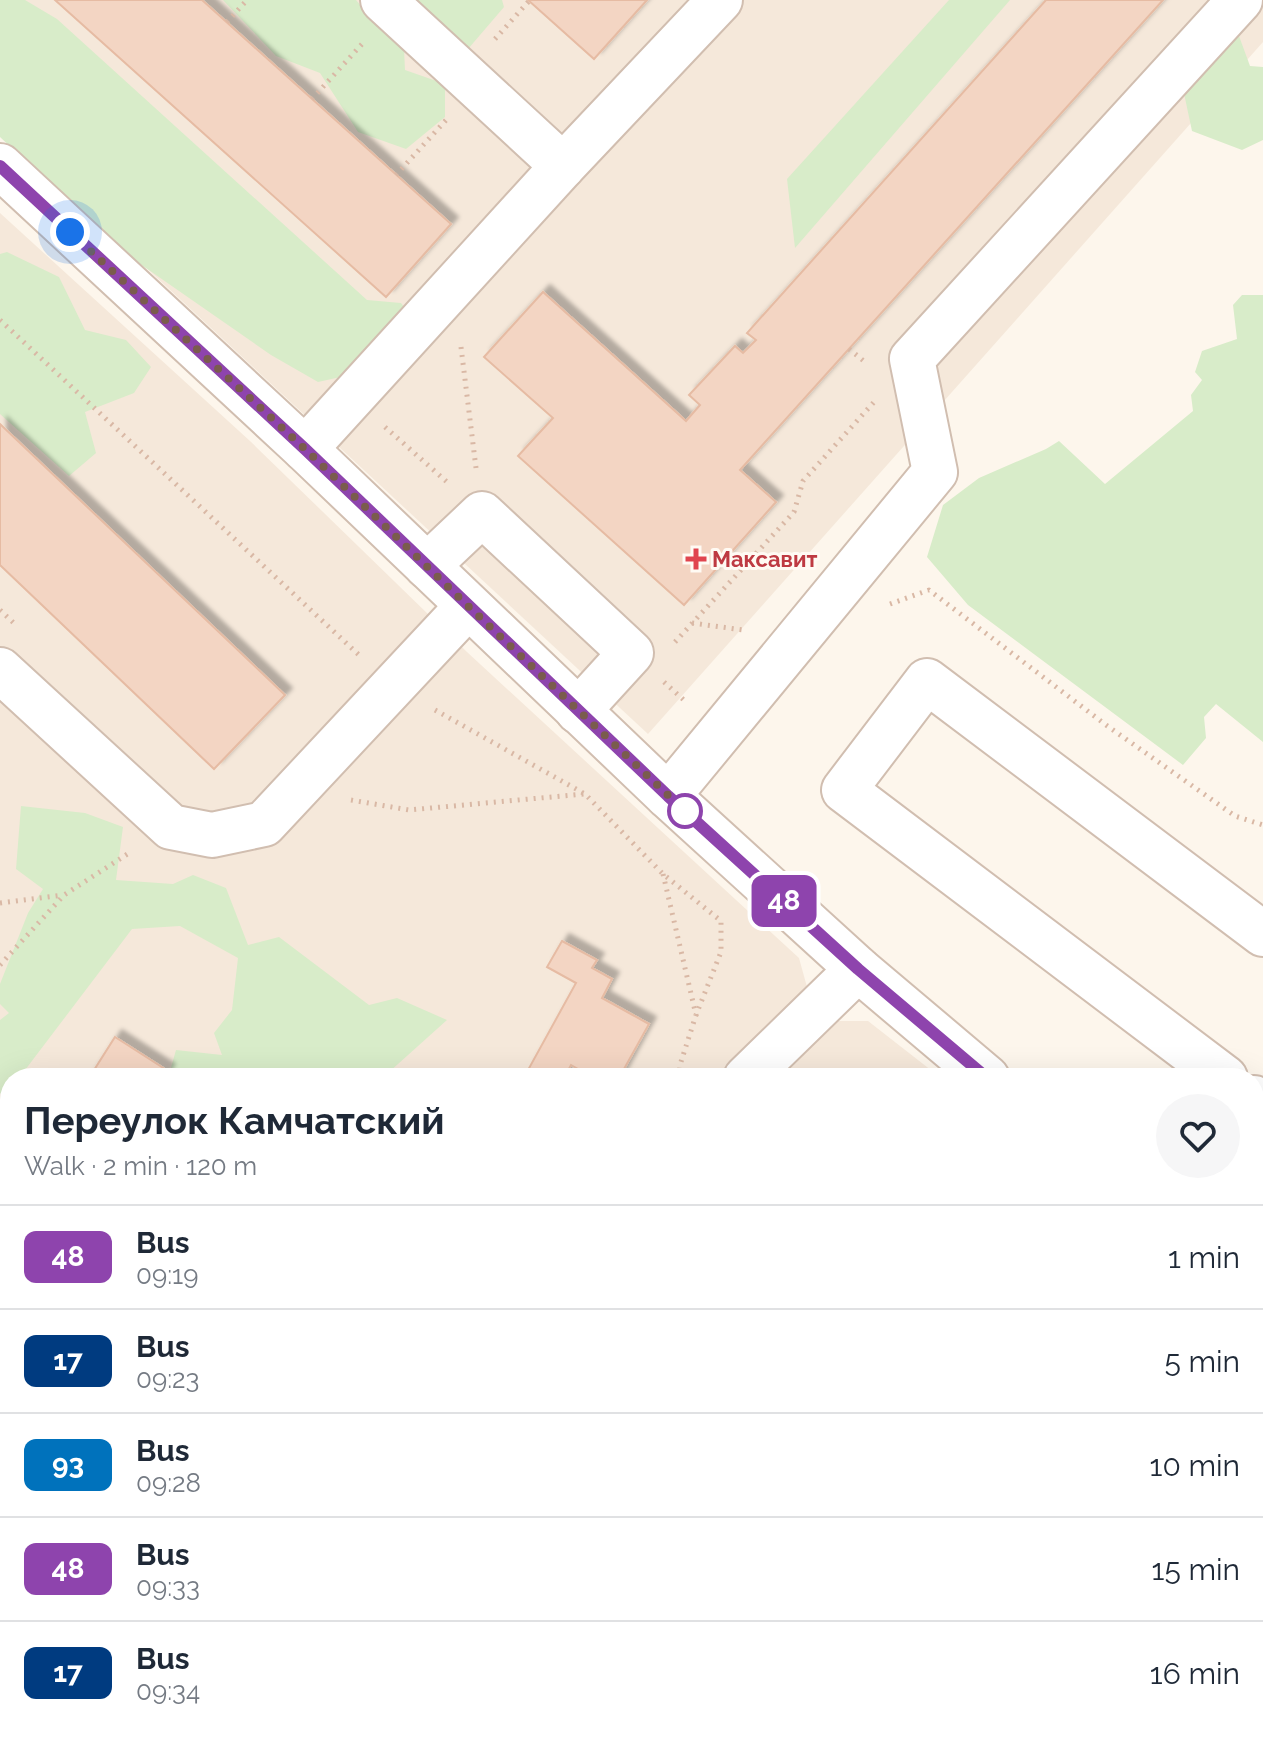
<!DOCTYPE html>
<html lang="en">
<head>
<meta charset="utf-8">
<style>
  :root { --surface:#fff; --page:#f6f6f7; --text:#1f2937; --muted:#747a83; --line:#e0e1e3 }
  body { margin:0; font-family:Raleway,sans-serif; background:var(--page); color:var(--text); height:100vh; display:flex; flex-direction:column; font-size:30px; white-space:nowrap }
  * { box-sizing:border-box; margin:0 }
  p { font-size:26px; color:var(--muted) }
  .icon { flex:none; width:44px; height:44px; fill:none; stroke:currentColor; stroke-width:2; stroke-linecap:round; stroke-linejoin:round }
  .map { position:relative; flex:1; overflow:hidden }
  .details { position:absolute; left:0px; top:1068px; width:1264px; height:672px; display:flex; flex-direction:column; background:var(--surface); border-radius:32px 32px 0 0; box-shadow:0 8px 32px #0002 }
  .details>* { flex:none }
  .badge { padding:0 16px; border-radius:12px; font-size:28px; line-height:52px }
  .you { position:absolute; width:40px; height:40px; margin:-20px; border:6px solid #fff; border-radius:50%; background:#1a73e8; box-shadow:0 0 0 12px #1a73e833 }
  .map>.badge { position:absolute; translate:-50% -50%; box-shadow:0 0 0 4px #fff }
  .round { display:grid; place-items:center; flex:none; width:84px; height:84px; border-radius:42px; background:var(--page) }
  .summary { display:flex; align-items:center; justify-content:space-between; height:136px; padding:0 24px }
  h1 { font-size:38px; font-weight:700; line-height:60px }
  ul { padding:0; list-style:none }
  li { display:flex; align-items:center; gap:24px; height:104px; padding:0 24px; border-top:2px solid var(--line) }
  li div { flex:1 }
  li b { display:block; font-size:30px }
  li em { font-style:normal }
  li .badge { min-width:88px; font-weight:700; text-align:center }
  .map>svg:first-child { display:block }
  .residential { fill:#f5e8da }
  .green { fill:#d8ecc9 }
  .building { fill:#f3d5c3; stroke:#e6bba3; stroke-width:2; filter:url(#shadow) }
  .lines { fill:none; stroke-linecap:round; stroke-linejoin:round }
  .minor-casing { stroke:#d1beb0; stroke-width:48 }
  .path { stroke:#d9b8a5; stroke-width:5; stroke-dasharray:2 6; stroke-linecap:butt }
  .minor { stroke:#fff; stroke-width:44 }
  .line-casing { stroke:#fff; stroke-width:18 }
  .line { stroke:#8e44ad; stroke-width:12 }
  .walk { stroke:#7a5c4d; stroke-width:8; stroke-dasharray:0 14.4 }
  .health-dot { fill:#e0444e; stroke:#fffaf3; stroke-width:3 }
  .stop-dot { fill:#fff; stroke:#8e44ad; stroke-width:4 }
  .labels { text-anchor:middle; stroke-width:6; stroke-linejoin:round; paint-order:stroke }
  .health-label { font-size:22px; font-weight:bold; fill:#be3a42; stroke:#fffaf3; text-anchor:start }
</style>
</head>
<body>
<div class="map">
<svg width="1263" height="1740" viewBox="0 0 1263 1740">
  <defs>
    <filter id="shadow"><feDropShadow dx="7" dy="-7" stdDeviation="2" flood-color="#0004"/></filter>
  </defs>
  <rect width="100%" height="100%" fill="#fdf6ec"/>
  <!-- residential -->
  <g class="residential">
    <path d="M 0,0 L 1263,0 L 1263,42 L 648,734 L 0,132 Z"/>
    <path d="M 0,213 L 250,441 L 467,652 L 799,958 L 807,987 L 796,1008 L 725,1078 L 10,1078 L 10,1730 L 315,1730 L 310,1740 L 0,1740 Z"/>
    <path d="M 835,1021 L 868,1021 L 941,1078 L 766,1078 Z"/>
    <path d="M 1263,1324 L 1263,1740 L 1009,1740 L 1011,1730 L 1254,1730 L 1254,1330 Z"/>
    <path d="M 350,1730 L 979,1730 L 973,1740 L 344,1740 Z"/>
  </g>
  <!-- green -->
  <g class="green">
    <path d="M 0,0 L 25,0 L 57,19 L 367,300 L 401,303 L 407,311 L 354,374 L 318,382 L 271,355 L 120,250 L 0,137 Z"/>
    <path d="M 223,0 L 356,0 L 368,14 L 403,27 L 405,70 L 445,84 L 445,117 L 406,149 L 358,132 L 320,73 L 276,56 Z"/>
    <path d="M 396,0 L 502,0 L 504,7 L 468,49 Z"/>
    <path d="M 949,0 L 1010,0 L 795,248 L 787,179 Z"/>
    <path d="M 1239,36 L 1250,66 L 1263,67 L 1263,140 L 1242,150 L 1192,131 L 1182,84 L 1196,54 Z"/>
    <path d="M 7,252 L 59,277 L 85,330 L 126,340 L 151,367 L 134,393 L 85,412 L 96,453 L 69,476 L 0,414 L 0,254 Z"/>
    <path d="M 1242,295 L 1263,295 L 1263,742 L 1216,704 L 1204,717 L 1206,738 L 1183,765 L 968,605 L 927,557 L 943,505 L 979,478 L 1046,449 L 1059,441 L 1105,484 L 1193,411 L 1191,395 L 1202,380 L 1195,372 L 1202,351 L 1237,339 L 1233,305 Z"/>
    <path d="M 21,806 L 85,813 L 123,827 L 116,880 L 173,884 L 193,875 L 226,888 L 248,945 L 279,937 L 369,1005 L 397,998 L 447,1020 L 388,1073 L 387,1078 L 168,1078 L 176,1050 L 222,1055 L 214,1033 L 232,1010 L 238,958 L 180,926 L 132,929 L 19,1078 L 10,1078 L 10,1086 L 0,1094 L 0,1020 L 9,1013 L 0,1004 L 0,984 L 28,913 L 43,889 L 16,869 Z"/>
    <path d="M 38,1730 L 92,1730 L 85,1740 L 31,1740 Z"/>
  </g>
  <!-- building -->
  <g class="building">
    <path d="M 55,0 L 202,0 L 451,224 L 386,297 Z"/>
    <path d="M 528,0 L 647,0 L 594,59 Z"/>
    <path d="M 1046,0 L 1163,0 L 740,470 L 776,502 L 684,605 L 518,456 L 553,418 L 484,357 L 543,292 L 686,421 L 700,405 L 689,395 L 735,346 L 743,353 L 756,340 L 747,333 Z"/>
    <path d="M 0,424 L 285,695 L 214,769 L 0,565 Z"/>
    <path d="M 562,941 L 597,960 L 592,968 L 612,979 L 602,998 L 649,1024 L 619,1078 L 594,1078 L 571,1065 L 564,1078 L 542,1078 L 528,1070 L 576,983 L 547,967 Z"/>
    <path d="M 115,1037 L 168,1071 L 163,1078 L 89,1078 Z"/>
    <path d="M 1258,1402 L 1263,1405 L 1263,1520 L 1254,1536 L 1254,1408 Z"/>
    <path d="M 384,1730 L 407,1730 L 425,1740 L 379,1740 Z"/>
    <path d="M 437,1730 L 570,1730 L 565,1740 L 447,1740 L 449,1737 Z"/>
    <path d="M 788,1730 L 916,1730 L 910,1740 L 781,1740 Z"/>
    <path d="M 1065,1730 L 1129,1730 L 1123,1740 L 1060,1740 Z"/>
  </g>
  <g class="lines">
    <!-- minor casing -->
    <g class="minor-casing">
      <g id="minor">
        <path d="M 383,0 L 563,166"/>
        <path d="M 0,166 L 305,449 L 668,796 L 858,969 L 987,1078"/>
        <path d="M 305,449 L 563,166 L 720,0"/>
        <path d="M 427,566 L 482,514 L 631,653 L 578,711"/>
        <path d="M 0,670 L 171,827 L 212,835 L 264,824 L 468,606"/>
        <path d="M 668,796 L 935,472 L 912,359 L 1240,0"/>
        <path d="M 746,1078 L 858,969"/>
        <path d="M 1225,1078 L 844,790 L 927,681 L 1263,934"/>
        <path d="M 1254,1098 L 1263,1105"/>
        <path d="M 0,1190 L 10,1196"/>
        <path d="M 1254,1287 L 1263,1271"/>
        <path d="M 0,1434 L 10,1443"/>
        <path d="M 0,1616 L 10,1605"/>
        <path d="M 327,1740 L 333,1730"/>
        <path d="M 993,1740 L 999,1730"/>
      </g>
    </g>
    <!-- path -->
    <g class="path">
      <path d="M 227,22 L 247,0"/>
      <path d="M 495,39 L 529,1"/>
      <path d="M 312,99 L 362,44"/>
      <path d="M 396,175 L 447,119"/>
      <path d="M 0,320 L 359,655"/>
      <path d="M 461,347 L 476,468"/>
      <path d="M 849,349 L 865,362"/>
      <path d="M 385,427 L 447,482"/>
      <path d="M 890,604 L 929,590 L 1106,725 L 1235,816 L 1263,825"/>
      <path d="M 0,610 L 17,626"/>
      <path d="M 692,623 L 743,630"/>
      <path d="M 675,642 L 794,512 L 803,481 L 874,402"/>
      <path d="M 664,682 L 686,702"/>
      <path d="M 435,710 L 585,794 L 663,874 L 721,921 L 721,952 L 696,1015"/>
      <path d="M 351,800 L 409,810 L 584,794"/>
      <path d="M 663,874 L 696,1015 L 680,1065 L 679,1078"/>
      <path d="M 0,903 L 63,895"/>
      <path d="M 0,965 L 64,895 L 129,853"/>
    </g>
    <!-- minor -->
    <use href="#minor" class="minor"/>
  </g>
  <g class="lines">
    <!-- line casing -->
    <g class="line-casing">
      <path id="line" d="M 0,166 L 305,449 L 668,796 L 858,969 L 987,1078"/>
    </g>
    <!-- line -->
    <use href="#line" class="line"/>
    <!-- walk -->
    <path class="walk" d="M 70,232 L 305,449 L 468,606 L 688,814 L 685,811"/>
  </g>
  <!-- markers -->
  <path class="health-dot" d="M692 547h8v8h8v8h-8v8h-8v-8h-8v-8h8z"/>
  <circle class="stop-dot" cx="685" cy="811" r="16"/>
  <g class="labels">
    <!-- health labels -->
    <g class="health-label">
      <text x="712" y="567">Максавит</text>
    </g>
  </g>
</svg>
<div class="you" style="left:70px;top:232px"></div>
<b class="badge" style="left:784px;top:901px;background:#8e44ad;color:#fff">48</b>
<section class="details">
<div class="summary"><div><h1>Переулок Камчатский</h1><p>Walk · 2 min · 120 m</p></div><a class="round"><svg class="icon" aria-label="heart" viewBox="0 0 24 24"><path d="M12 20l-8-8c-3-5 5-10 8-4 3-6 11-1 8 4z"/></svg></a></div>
<ul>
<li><span class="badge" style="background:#8e44ad;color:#fff">48</span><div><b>Bus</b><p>09:19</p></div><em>1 min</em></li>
<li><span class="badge" style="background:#003b80;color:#fff">17</span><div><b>Bus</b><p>09:23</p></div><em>5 min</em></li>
<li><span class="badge" style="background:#0072bc;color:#fff">93</span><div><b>Bus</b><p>09:28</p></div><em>10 min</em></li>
<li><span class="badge" style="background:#8e44ad;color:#fff">48</span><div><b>Bus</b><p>09:33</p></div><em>15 min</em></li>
<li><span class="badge" style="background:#003b80;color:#fff">17</span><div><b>Bus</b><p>09:34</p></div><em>16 min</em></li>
</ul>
</section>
</div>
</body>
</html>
